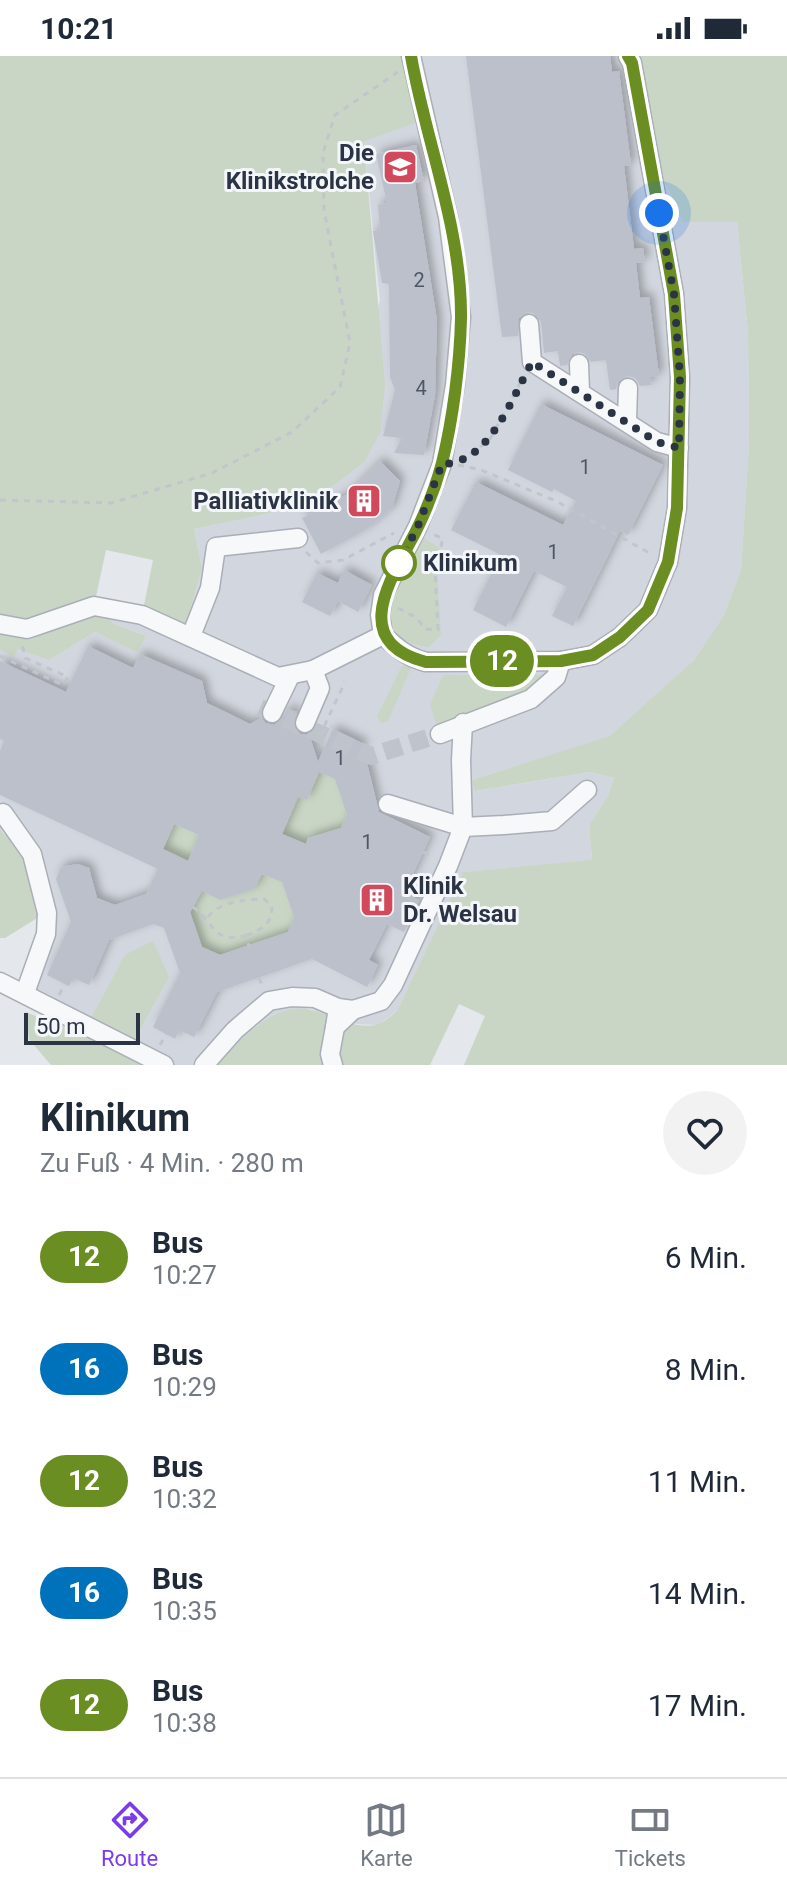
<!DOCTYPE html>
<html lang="de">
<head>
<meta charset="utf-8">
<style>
  :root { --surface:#fff; --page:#f2f2f3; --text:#1f2937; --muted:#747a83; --line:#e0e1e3; --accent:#7c3aed }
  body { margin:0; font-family:Roboto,sans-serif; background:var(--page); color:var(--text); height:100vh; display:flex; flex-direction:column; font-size:30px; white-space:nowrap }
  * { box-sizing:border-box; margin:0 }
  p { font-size:26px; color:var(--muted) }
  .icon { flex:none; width:44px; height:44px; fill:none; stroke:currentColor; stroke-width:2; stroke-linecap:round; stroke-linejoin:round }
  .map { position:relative; height:1009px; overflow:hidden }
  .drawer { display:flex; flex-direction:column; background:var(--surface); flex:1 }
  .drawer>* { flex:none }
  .badge { padding:0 16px; border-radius:26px; font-size:28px; line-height:52px }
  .scale { position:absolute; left:24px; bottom:20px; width:116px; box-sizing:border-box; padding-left:8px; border:4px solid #2b3445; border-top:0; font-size:22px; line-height:28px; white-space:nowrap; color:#2b3445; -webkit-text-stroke:6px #f4f6f9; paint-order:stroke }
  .you { position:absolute; width:40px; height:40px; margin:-20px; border:6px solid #fff; border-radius:50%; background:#1a73e8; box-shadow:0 0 0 12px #1a73e833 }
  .map>.badge { position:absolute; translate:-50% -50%; box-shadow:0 0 0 4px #fff }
  .round { display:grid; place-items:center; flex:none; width:84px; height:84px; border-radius:42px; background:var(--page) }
  .summary { display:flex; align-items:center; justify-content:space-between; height:136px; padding:0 40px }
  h1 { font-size:38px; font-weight:700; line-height:60px }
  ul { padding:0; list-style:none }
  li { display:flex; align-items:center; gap:24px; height:112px; padding:0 40px }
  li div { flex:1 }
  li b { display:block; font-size:30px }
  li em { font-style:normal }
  li .badge { min-width:88px; font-weight:700; text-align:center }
  .status { display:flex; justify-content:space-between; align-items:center; height:56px; padding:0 40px; background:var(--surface); direction:ltr }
  .status svg { height:22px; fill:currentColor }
  .tab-bar { display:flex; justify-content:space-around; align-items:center; height:112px; border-top:2px solid var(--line); background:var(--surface); font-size:22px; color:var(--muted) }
  .tab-bar a { display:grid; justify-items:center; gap:4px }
  .tab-bar .selected { color:var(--accent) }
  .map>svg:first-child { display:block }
  .built { fill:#d2d6de }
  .green { fill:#c9d6c5 }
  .building { fill:#bbc0ca; fill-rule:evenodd; filter:url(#shadow) }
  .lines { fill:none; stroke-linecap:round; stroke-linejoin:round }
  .minor-tunnel { stroke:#bfc3cb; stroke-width:18; stroke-dasharray:18 9; stroke-linecap:butt }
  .minor-casing { stroke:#a9aeb7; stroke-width:21 }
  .path { stroke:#c2c5cb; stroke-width:3; stroke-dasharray:6 6; stroke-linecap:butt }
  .minor { stroke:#f7f8fa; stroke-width:18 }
  .line-casing { stroke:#fff; stroke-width:18 }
  .line { stroke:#6b8e23; stroke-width:12 }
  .walk { stroke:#2b3445; stroke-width:8; stroke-dasharray:0 14.4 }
  .stop-dot { fill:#fff; stroke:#6b8e23; stroke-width:4 }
  .labels { text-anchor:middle; stroke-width:6; stroke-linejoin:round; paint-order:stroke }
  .number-label { font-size:20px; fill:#4f5766 }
  .poi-label { font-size:24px; font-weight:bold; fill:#2b3445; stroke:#f4f6f9; text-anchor:end }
  .stop-label { font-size:24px; font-weight:bold; fill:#2b3445; stroke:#f4f6f9; text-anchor:start }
</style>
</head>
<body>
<div class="status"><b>10:21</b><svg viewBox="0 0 49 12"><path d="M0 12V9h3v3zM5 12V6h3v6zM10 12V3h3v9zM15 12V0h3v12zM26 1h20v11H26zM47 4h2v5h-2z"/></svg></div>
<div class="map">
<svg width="787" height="1009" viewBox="0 0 787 1009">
  <defs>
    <filter id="shadow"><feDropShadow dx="4.5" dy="-4.5" stdDeviation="4" flood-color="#0004"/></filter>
  </defs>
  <rect width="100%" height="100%" fill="#e4e7ec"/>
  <!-- built -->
  <path class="built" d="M 414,0 L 636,0 L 737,165 L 748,278 L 749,388 L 741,514 L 724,559 L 694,604 L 610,681 L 472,724 L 476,735 L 590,716 L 614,722 L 608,740 L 589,769 L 592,805 L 463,816 L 397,955 L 378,969 L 355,968 L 309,952 L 257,969 L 216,1009 L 146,1009 L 12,941 L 38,880 L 39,861 L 4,776 L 0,773 L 0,594 L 14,600 L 18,592 L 49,604 L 95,576 L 137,595 L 146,580 L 114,568 L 94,550 L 186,569 L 202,512 L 194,473 L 276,456 L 333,430 L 380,244 L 364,85 Z"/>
  <!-- green -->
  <g class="green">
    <path d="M 0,0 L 414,0 L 424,64 L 364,85 L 385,329 L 380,377 L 364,406 L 333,430 L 276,456 L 194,473 L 202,512 L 186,569 L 142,559 L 153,504 L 106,494 L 94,550 L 27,568 L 0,561 Z"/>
    <path d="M 636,0 L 787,0 L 787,1009 L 464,1009 L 485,960 L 459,948 L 430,1009 L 216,1009 C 237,989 256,964 285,955 C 317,944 344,975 376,969 C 383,967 391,960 397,955 L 463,816 L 592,804 L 589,769 L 608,740 L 614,722 L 590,716 L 475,735 L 472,724 L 610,680 L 694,604 L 724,559 L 741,514 L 749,388 L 748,277 L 737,166 L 683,166 L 664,124 Z"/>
    <path d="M 422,480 L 440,493 L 437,514 L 441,579 L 429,591 C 409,590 384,576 390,551 C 395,529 412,501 422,480 Z"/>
    <path d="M 100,555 L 114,568 L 146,580 L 137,596 L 95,576 L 49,604 L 18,593 L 14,600 L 0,594 L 0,578 L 29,584 Z"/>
    <path d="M 403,607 L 411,612 L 388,665 L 381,667 L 377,661 Z"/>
    <path d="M 443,619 L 545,619 L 528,638 L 438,673 L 430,649 Z"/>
    <path d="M 319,716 L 335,723 L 347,759 L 341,772 L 309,782 L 306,788 L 282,778 L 298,741 L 307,744 Z"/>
    <path d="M 174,768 L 199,779 L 188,805 L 163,793 Z"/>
    <path d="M 0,773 L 25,805 L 39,861 L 5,882 L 0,882 Z"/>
    <path d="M 262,818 L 282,826 L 294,861 L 289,876 L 220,899 L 202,891 L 190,856 L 202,835 L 220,844 L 253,833 Z"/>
    <path d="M 153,885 L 169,921 L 126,999 L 146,1009 L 51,1009 L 29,983 L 25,956 L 83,977 L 125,899 Z"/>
  </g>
  <!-- building -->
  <g class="building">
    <path d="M 466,0 L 610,0 L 612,16 L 619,15 L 631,109 L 624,110 L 634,193 L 643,192 L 645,206 L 636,207 L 640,242 L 649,241 L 659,320 L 650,321 L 651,329 L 640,330 L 635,322 L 628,320 L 618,325 L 616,333 L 610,334 L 606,304 L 591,306 L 585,298 L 579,296 L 572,298 L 567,309 L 560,310 L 558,295 L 544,297 L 541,266 L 533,257 L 527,256 L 519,262 L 518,280 L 502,281 Z"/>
    <path d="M 416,89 L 424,125 L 415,127 L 437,264 L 435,339 L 424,399 L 394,397 L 402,382 L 383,380 L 395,334 L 390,321 L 389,228 L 382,227 L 373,175 L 380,175 L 378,149 L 387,147 L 376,98 Z"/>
    <path d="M 541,348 L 663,409 L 628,479 L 620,475 L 573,570 L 552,560 L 567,531 L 534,515 L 506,571 L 473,554 L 501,499 L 451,474 L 476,426 L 563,469 L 576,445 L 554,433 L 552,436 L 508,414 Z"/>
    <path d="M 380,405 L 400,425 L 392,452 L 367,473 L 321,498 L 302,462 L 348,438 Z"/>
    <path d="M 344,514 L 372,529 L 358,556 L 338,545 L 330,560 L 302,546 L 317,517 L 338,527 Z"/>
    <path d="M 88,590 L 133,612 L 140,598 L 202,625 L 207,647 L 250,668 L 261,662 L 266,667 L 274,669 L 282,663 L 287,653 L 297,656 L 293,668 L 295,674 L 301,678 L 309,678 L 318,706 L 333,673 L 364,688 L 357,703 L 367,707 L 379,756 L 430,781 L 404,837 L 419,844 L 404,876 L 387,868 L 369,904 L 378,909 L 367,931 L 312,903 L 217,936 L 194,981 L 179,974 L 175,983 L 153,971 L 180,917 L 164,872 L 153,868 L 109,884 L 89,929 L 73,922 L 69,930 L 47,919 L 71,866 L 56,823 L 61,811 L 78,808 L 89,812 L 97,842 L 115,849 L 146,838 L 158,813 L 0,739 L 0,695 L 4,685 L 0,683 L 0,605 L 66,636 ZM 319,716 L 335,723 L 347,759 L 341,772 L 308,782 L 306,788 L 282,778 L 298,741 L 307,744 ZM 174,768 L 199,779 L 188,805 L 163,793 ZM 262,818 L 282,826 L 294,861 L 288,876 L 220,899 L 202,891 L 190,856 L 202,835 L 220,844 L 254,833 Z"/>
  </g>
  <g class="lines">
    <!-- minor-tunnel -->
    <path class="minor-tunnel" d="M 260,652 L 371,700 L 440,678"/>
    <!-- minor casing -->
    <g class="minor-casing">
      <g id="minor">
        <path d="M 529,268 L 532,306 L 657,386 L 679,392"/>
        <path d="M 579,308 L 580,336"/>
        <path d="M 627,365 L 628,332"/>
        <path d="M 0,568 L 27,573 L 94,550 L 142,559 L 278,621 L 313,614 L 383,579"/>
        <path d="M 383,579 C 397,592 407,601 426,606 L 561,605 L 593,599 L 620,581 L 648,554 L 668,506 L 677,452 L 680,321 L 674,238 L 632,7 L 628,0"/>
        <path d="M 383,579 L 380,559 L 383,539 L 418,470 L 442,408 L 455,329 L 461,261 L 448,161 L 411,0"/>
        <path d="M 191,580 L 210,532 L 216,491 L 298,482"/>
        <path d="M 272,657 L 290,620"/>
        <path d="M 305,667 L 320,632 L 313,614"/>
        <path d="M 440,678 L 531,643 L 556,621 L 561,605"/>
        <path d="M 388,748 L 463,771 L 504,769 L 552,765 L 587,734"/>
        <path d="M 3,757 L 32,798 L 47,857 L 46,878 L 25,937"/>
        <path d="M 0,926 L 164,1009"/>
        <path d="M 338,952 L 335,971 L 353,954"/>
        <path d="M 204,1009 L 235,974 L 269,945 L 292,941 L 315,942 L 338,952 L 353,954 L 381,945 L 393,929 L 448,810 L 463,771 L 461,704 L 463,667"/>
        <path d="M 333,1009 L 330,998 L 335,971"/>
      </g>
    </g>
    <!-- path -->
    <g class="path">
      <path d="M 460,404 L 489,385 L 524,320"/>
      <path d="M 458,409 L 481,414 L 556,445 L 653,499"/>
      <path d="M 0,444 L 111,447 L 212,417 L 292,376 L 340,331 L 350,287 L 324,154 L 323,97 L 335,59 L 398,16"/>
      <path d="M 306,496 L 318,507 L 343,504 L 394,477"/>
      <path d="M 398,552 L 417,562 L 425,573 L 438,574 L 435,511 L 443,483 L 431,477"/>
      <path d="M 0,600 L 63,629 L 68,621 L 25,602 L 22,587"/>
      <path d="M 321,677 L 332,670"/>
      <path d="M 317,678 L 321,677 L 345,626"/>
      <path d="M 423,796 L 434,800"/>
      <path d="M 193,851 C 216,867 211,887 245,880 L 249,890"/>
      <path d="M 208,861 C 219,846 246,843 264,843 L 272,850 C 272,870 261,873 245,880"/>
      <path d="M 259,922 L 263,931"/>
      <path d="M 59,939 L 65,928"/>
      <path d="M 160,989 L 166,978"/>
    </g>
    <!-- minor -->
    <use href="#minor" class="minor"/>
  </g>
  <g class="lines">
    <!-- line casing -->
    <g class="line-casing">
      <path id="line" d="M 411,0 C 426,86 462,174 461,262 C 460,307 453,363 442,407 C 436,429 426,455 416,475 C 392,522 347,585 426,606 L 561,605 L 593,599 L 620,581 L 648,554 L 668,506 L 677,452 L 680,321 L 674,238 L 632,7 L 628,0"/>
    </g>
    <!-- line -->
    <use href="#line" class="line"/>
    <!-- walk -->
    <path class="walk" d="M 399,507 L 418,470 L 442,408 C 489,408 512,342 532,306 L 657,386 L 679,392 L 680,321 L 674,238 L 659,157"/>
  </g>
  <!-- icons -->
  <defs>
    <g id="school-square" transform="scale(1.8)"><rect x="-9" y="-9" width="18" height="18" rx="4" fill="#d1495b" stroke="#f4f6f9"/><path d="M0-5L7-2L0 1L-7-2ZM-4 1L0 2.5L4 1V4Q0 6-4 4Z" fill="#fff"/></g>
    <g id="building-square" transform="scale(1.8)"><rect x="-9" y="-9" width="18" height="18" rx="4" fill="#d1495b" stroke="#f4f6f9"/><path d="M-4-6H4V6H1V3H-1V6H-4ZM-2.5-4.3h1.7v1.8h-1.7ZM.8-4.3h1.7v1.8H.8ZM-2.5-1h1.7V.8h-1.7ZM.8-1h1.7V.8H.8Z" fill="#fff"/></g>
  </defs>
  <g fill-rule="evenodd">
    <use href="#school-square" x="400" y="111"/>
    <use href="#building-square" x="364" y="445"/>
    <use href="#building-square" x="377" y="844"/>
  </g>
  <!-- markers -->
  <circle class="stop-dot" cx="399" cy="507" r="16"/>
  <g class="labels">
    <!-- number labels -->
    <g class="number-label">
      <text x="419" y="231">2</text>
      <text x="421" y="339">4</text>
      <text x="585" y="418">1</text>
      <text x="553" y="503">1</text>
      <text x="340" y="709">1</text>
      <text x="367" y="793">1</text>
    </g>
    <!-- poi labels -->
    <g class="poi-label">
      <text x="374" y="105">Die<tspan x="374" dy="28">Klinikstrolche</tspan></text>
      <text x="338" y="453">Palliativklinik</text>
      <text x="403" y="838" text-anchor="start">Klinik<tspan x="403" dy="28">Dr. Welsau</tspan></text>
    </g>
    <!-- stop labels -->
    <g class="stop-label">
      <text x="423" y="515">Klinikum</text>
    </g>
  </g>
</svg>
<div class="scale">50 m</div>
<div class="you" style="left:659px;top:157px"></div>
<b class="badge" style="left:502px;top:605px;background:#6b8e23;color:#fff">12</b>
</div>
<section class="drawer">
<div class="summary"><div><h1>Klinikum</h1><p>Zu Fuß · 4 Min. · 280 m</p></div><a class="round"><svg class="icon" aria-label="heart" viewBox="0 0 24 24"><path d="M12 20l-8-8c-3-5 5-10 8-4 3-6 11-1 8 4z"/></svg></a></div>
<ul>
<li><span class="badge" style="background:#6b8e23;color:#fff">12</span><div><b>Bus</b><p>10:27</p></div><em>6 Min.</em></li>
<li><span class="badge" style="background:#0072bc;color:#fff">16</span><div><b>Bus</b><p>10:29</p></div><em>8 Min.</em></li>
<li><span class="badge" style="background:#6b8e23;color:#fff">12</span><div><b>Bus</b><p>10:32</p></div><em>11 Min.</em></li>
<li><span class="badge" style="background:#0072bc;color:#fff">16</span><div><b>Bus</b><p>10:35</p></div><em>14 Min.</em></li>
<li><span class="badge" style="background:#6b8e23;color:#fff">12</span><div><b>Bus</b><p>10:38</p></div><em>17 Min.</em></li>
</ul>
</section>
<nav class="tab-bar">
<a class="selected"><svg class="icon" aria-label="directions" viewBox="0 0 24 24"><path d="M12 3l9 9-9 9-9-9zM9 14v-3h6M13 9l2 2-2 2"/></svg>Route</a>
<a><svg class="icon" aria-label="map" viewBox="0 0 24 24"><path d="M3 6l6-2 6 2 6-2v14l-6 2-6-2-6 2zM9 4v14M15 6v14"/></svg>Karte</a>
<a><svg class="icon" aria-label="tickets" viewBox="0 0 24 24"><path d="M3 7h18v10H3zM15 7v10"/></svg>Tickets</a>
</nav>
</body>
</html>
